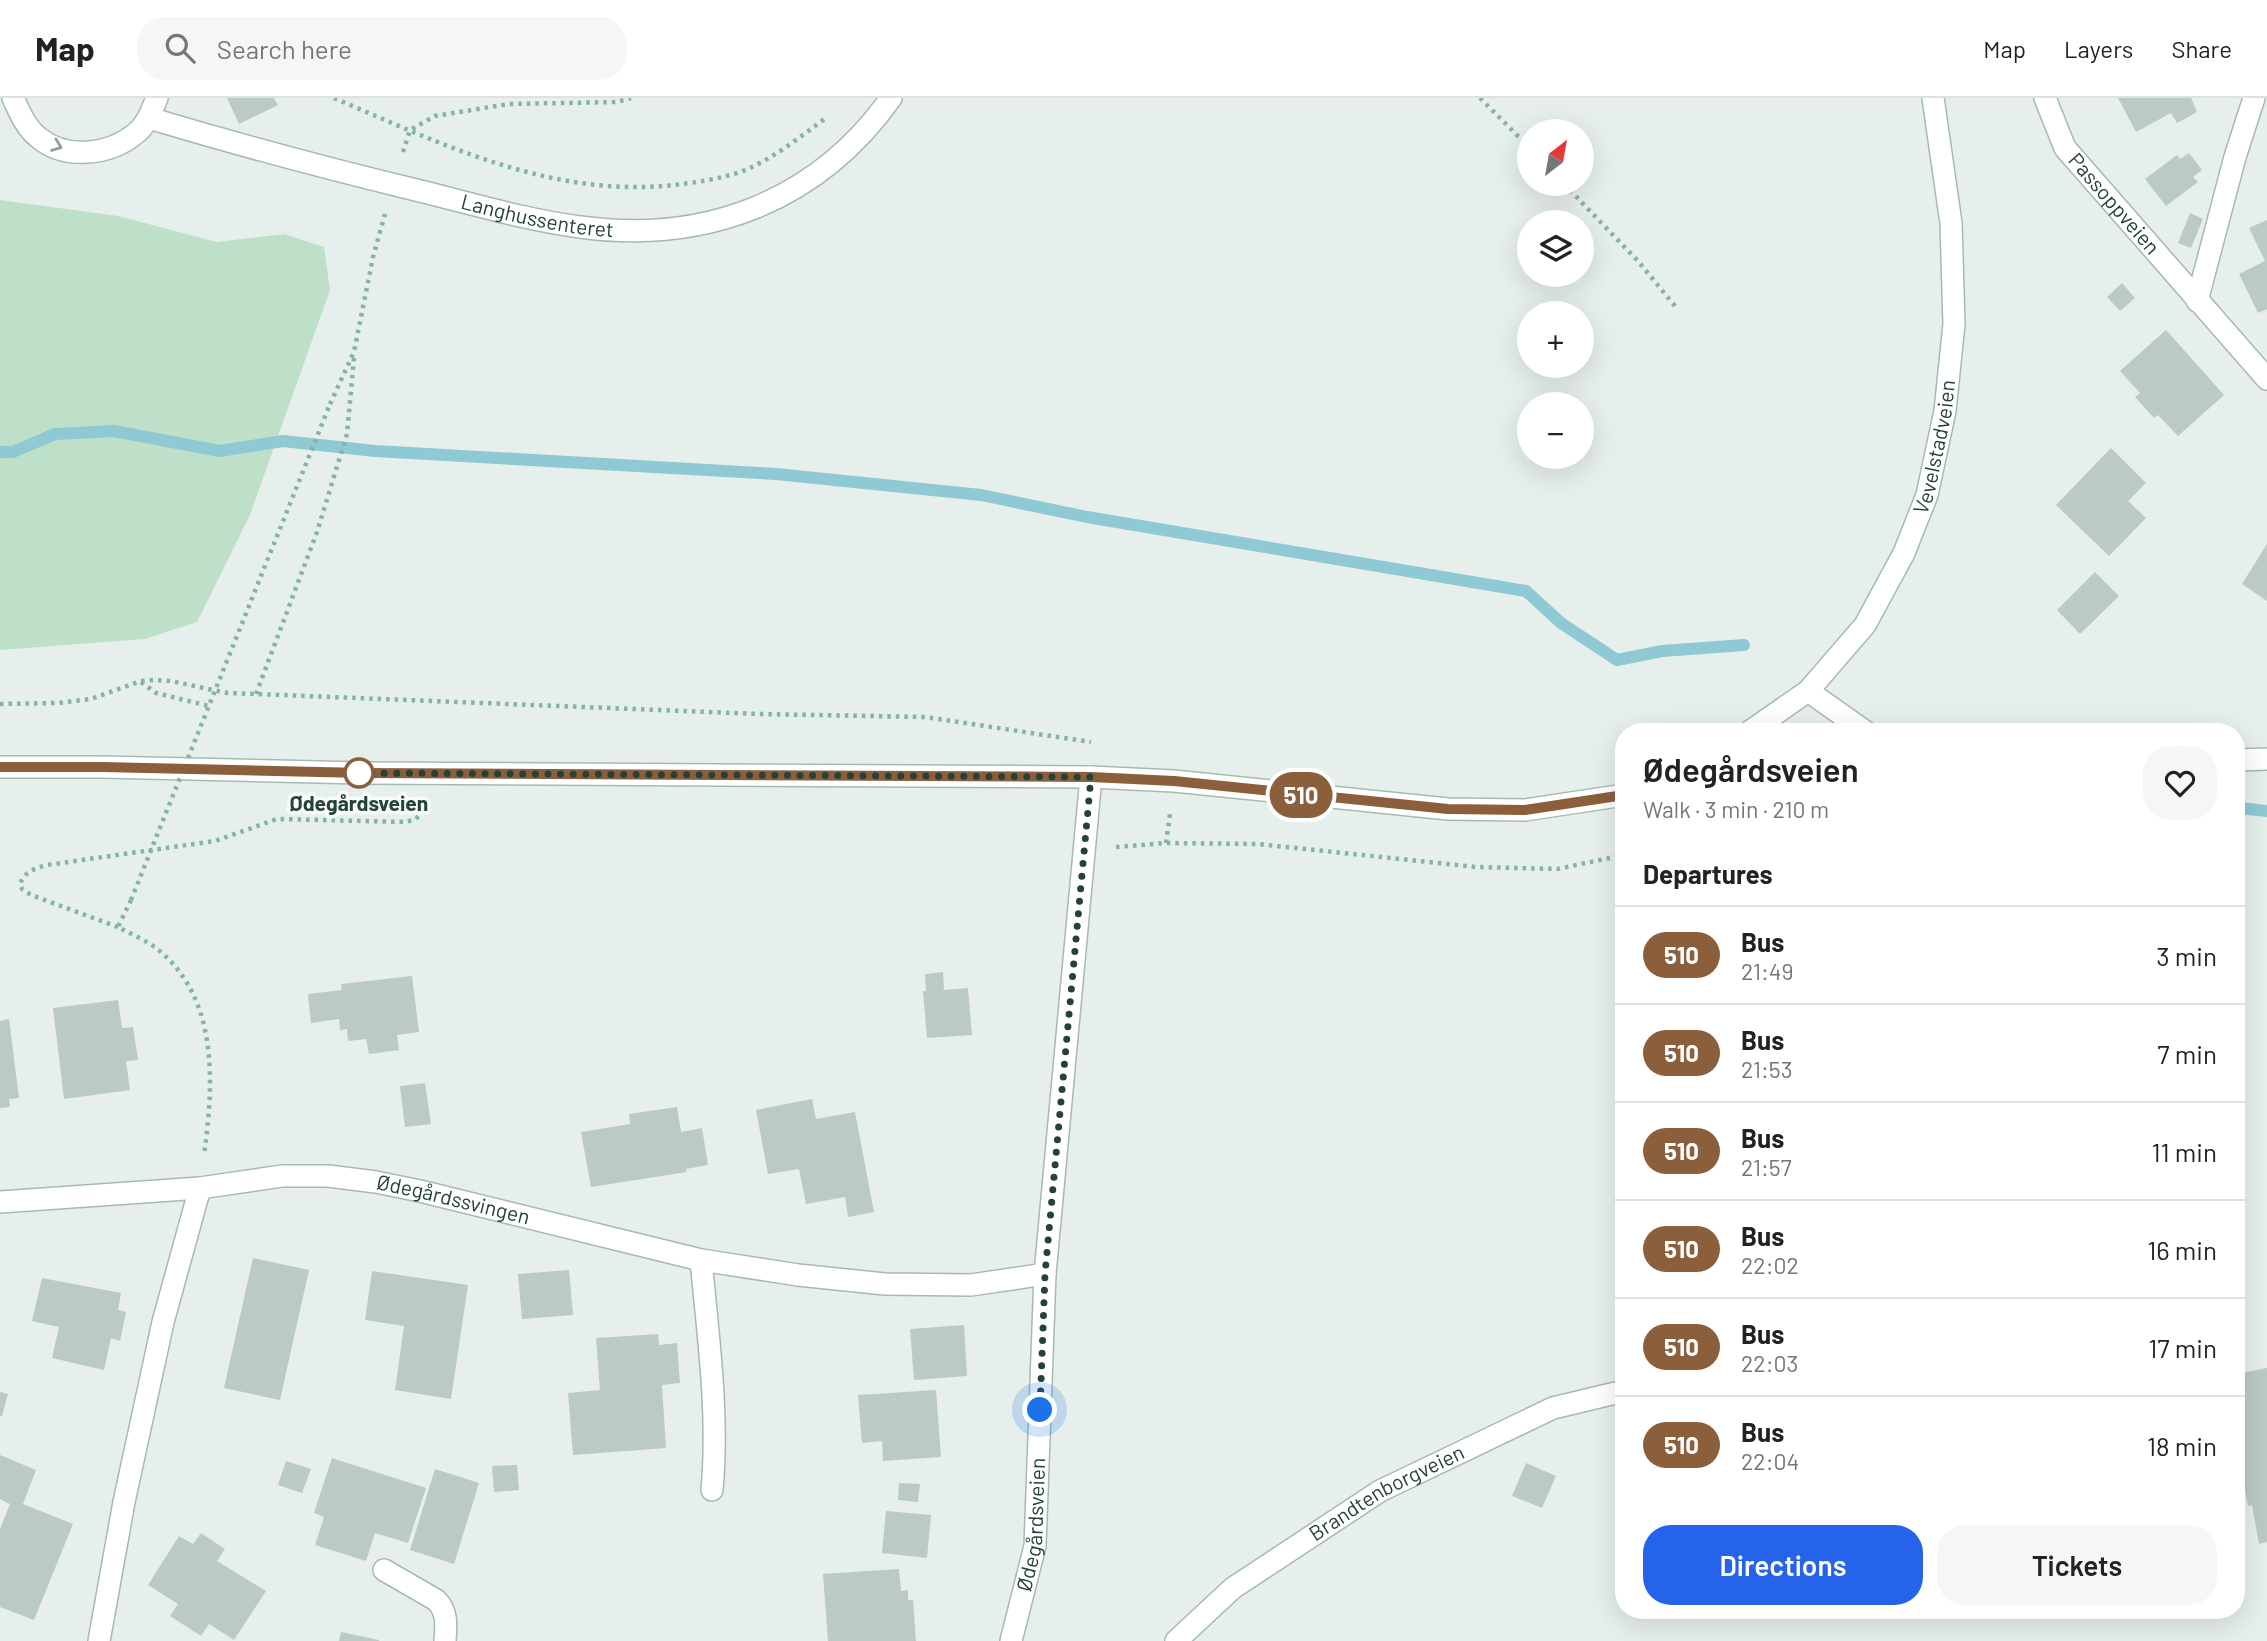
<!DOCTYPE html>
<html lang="en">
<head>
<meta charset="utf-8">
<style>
  :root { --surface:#fff; --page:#f6f6f6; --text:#222; --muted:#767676; --line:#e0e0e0; --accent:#2563eb }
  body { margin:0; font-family:Barlow,sans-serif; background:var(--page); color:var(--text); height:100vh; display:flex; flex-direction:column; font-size:26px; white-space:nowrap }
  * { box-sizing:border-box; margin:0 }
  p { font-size:23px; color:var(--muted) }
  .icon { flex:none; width:38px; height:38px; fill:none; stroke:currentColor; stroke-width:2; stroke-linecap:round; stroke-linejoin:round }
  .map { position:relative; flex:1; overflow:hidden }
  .sheet { position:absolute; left:1615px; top:625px; width:630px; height:896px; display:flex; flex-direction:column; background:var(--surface); border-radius:28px; box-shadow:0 7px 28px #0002 }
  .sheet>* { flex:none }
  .badge { padding:0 14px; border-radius:23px; font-size:24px; line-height:46px }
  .needle { width:46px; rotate:31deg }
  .fabs { position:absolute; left:1517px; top:21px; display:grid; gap:14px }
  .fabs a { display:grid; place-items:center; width:77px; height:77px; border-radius:50%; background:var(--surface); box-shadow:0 7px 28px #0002; font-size:35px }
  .you { position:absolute; width:35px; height:35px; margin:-18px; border:5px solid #fff; border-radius:50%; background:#1a73e8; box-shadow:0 0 0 10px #1a73e833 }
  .map>.badge { position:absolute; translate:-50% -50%; box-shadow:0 0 0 4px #fff }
  h2 { padding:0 28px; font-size:26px; line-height:63px }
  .round { display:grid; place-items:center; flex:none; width:74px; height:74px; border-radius:28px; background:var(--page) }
  .head { display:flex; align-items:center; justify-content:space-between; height:119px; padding:0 28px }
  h1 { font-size:33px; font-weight:600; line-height:52px }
  .button { display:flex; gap:14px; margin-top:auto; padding:14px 28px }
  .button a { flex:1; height:80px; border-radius:28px; background:var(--accent); color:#fff; font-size:28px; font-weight:600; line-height:80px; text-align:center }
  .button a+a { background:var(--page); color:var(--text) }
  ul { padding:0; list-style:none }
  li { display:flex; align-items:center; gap:21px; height:98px; padding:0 28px; border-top:2px solid var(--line) }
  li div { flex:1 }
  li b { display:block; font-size:26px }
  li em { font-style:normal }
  li .badge { min-width:77px; font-weight:700; text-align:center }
  header { display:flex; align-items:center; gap:42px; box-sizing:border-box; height:98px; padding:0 35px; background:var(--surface); border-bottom:2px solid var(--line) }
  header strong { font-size:33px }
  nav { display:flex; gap:38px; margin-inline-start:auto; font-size:24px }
  .search { width:490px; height:63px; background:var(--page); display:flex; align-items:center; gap:18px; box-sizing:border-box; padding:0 24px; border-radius:28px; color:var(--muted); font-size:26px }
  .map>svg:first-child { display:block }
  .green { fill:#bfe0c8 }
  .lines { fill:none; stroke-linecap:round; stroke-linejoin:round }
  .stream { stroke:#8ec9d4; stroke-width:12 }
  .building { fill:#bbcac4 }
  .lane-casing { stroke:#a8b8b2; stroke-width:24 }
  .street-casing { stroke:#a8b8b2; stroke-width:24 }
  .secondary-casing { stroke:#a4bbb3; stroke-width:24 }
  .path { stroke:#86b3a5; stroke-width:4.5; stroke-dasharray:3.5 5; stroke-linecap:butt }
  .lane { stroke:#fff; stroke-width:21 }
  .street { stroke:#fff; stroke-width:21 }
  .secondary { stroke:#fff; stroke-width:21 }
  .path-bridge { stroke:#86b3a5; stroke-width:4.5; stroke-dasharray:3.5 5; stroke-linecap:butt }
  .oneway { stroke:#92a09c }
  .line-casing { stroke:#fff; stroke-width:16 }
  .line { stroke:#8b5e3c; stroke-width:10 }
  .walk { stroke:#24423a; stroke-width:7; stroke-dasharray:0 12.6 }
  .stop-dot { fill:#fff; stroke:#8b5e3c; stroke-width:3.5 }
  .labels { text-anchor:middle; stroke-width:7; stroke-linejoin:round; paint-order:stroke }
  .street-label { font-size:21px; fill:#24423a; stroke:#f7fbf9 }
  .stop-label { font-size:21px; font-weight:bold; fill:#24423a; stroke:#f7fbf9 }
</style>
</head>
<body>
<header>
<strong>Map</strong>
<div class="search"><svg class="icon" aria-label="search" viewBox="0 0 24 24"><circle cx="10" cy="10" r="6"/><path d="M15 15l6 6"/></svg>Search here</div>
<nav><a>Map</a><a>Layers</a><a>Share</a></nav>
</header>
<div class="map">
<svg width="2267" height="1543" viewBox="0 0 2267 1543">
  <rect width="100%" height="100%" fill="#e6efeb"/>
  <!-- green -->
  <path class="green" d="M 0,102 L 118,118 L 217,144 L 284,136 L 324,149 L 330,192 L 250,417 L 197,524 L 145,541 L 0,552 Z"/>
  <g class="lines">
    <!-- stream -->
    <g class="stream">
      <path d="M 0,354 L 13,354 L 55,336 L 114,333 L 220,353 L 283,343 L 375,353 L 776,376 L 981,397 L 1087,419 L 1526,493 L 1561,525 L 1617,562 L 1662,553 L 1744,547"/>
      <path d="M 2236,707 L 2240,710 L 2267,713"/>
    </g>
  </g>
  <!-- building -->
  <g class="building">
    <path d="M 227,0 L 274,0 L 278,7 L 239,26 Z"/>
    <path d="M 2118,0 L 2191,0 L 2197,14 L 2177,25 L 2171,15 L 2136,34 Z"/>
    <path d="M 2189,55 L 2202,72 L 2193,79 L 2198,84 L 2166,108 L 2145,81 L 2177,57 L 2180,61 Z"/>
    <path d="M 2190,115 L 2203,121 L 2191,150 L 2178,145 Z"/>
    <path d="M 2267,122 L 2267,211 L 2258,215 L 2239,176 L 2265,163 L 2249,130 Z"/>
    <path d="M 2122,185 L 2135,200 L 2120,213 L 2107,199 Z"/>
    <path d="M 2166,232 L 2224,297 L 2178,338 L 2158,317 L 2154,320 L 2135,299 L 2140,295 L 2120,273 Z"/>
    <path d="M 2111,350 L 2146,385 L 2128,403 L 2146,420 L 2109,458 L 2056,407 Z"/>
    <path d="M 2267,446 L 2267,503 L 2242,486 Z"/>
    <path d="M 2095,474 L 2119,498 L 2080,536 L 2057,512 Z"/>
    <path d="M 943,874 L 944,892 L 968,890 L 972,937 L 927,940 L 923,893 L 926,893 L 925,876 Z"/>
    <path d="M 412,878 L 419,934 L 397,937 L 399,952 L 369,956 L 366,941 L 348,943 L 347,931 L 340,932 L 339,921 L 311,925 L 308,896 L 342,892 L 341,886 Z"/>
    <path d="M 118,902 L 122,930 L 133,929 L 138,962 L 126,963 L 130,992 L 64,1001 L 53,910 Z"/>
    <path d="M 9,921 L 19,1000 L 9,1001 L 10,1009 L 0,1010 L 0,923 Z"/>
    <path d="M 425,985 L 431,1026 L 405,1029 L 400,988 Z"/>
    <path d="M 812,1001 L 816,1021 L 855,1014 L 874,1114 L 848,1119 L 845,1099 L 806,1106 L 799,1071 L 768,1076 L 756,1012 Z"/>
    <path d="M 677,1009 L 681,1034 L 702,1030 L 708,1067 L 686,1071 L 687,1074 L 591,1089 L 581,1034 L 630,1026 L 629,1016 Z"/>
    <path d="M 253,1160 L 309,1172 L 280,1302 L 224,1290 Z"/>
    <path d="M 569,1172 L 573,1217 L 522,1221 L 518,1176 Z"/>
    <path d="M 372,1173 L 468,1187 L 451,1301 L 395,1292 L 404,1228 L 365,1222 Z"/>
    <path d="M 42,1180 L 121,1195 L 118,1212 L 126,1214 L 120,1243 L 111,1240 L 104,1272 L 52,1260 L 59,1229 L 32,1223 Z"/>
    <path d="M 964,1227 L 967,1278 L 914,1282 L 910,1231 Z"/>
    <path d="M 658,1236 L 659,1247 L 677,1245 L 680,1285 L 662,1287 L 666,1350 L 573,1357 L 568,1295 L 600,1292 L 596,1240 Z"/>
    <path d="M 2240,1269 L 2241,1275 L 2267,1270 L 2267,1444 L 2259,1446 L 2252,1407 L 2248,1408 L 2236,1348 L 2236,1270 Z"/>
    <path d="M 936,1292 L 941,1359 L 883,1363 L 882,1343 L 862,1345 L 858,1297 Z"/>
    <path d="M 0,1294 L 8,1296 L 2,1318 L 0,1318 Z"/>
    <path d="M 0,1357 L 36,1372 L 23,1406 L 73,1426 L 34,1522 L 0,1509 L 0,1431 L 10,1406 L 0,1401 Z"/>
    <path d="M 332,1360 L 426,1390 L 408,1445 L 375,1435 L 366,1463 L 315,1447 L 324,1419 L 314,1415 Z"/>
    <path d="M 286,1363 L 311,1371 L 302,1395 L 278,1387 Z"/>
    <path d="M 1526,1365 L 1556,1378 L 1542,1410 L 1512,1398 Z"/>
    <path d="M 517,1367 L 519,1392 L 494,1394 L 492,1368 Z"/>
    <path d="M 435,1371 L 479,1385 L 454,1466 L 410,1452 Z"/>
    <path d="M 899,1385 L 920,1386 L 918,1404 L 898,1402 Z"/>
    <path d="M 886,1413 L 931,1417 L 927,1460 L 882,1455 Z"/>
    <path d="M 201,1435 L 225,1451 L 217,1463 L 266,1493 L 234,1542 L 209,1526 L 201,1538 L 170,1518 L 178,1506 L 148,1487 L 179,1438 L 193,1446 Z"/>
    <path d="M 899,1471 L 901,1493 L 908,1492 L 908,1502 L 913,1502 L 916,1543 L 828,1543 L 823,1476 Z"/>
    <path d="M 341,1534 L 379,1542 L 379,1543 L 339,1543 Z"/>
  </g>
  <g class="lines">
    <!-- lane casing -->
    <g class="lane-casing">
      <path id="lane" d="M 384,1472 L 436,1502 C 448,1514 446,1527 445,1543"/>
    </g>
    <!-- street casing -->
    <g class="street-casing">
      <g id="street">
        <path d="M 13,0 C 20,15 26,30 39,40 C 66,62 109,57 135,36 C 147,27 151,14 157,0"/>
        <path id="s1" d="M 2045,0 L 2065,50 L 2267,281"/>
        <path id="s2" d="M 149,20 C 239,47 329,71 420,93 C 473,106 526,122 580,129 C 705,146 817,104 891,0"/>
        <path d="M 2197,203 L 2235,59 L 2254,0"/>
        <path d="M 1808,593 L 1866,634"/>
        <path d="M 2236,662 L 2267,661"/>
        <path id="s3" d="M 0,1104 L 200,1090 L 282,1078 L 328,1078 L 376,1084 L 420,1093 L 701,1162 L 798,1177 L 885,1186 L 971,1187 L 1045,1176"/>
        <path d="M 701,1162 C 708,1238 719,1315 712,1392"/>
        <path d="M 99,1543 L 124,1404 L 163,1224 L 200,1090"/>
        <path id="s4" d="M 1011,1543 L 1035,1448 L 1045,1176 L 1091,679"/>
        <path id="s5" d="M 1176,1543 L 1233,1490 L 1380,1393 L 1553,1310 L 1624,1293"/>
      </g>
    </g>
    <!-- secondary casing -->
    <g class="secondary-casing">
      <g id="secondary">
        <path id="s6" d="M 1749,634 L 1808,593 L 1865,527 L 1904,455 L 1927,397 L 1945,313 L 1954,226 L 1951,125 L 1933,0"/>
        <path d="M 0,669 L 102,669 L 362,675 L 1091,679 L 1174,683 L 1448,711 L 1525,712 L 1624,697"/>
      </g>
    </g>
    <!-- path -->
    <g class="path">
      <path d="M 334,0 C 444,47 551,100 674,87 C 699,84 729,80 752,69 C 779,56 803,37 827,19"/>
      <path d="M 1480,0 L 1530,50"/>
      <path d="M 403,54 L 410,32 L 435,18 L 509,6 L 617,4 L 631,0"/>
      <path d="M 1564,86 L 1637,162 L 1675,208"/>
      <path d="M 330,306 L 354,254 L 373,159 L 385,116"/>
      <path d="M 141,584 L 156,595 L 209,608"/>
      <path d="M 256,596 L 317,434 L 347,336 L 354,260"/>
      <path d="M 0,606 L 58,605 L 91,601 L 141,583 L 154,582 L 171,583 L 227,595 L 256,596 L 759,616 L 925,619 L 1091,644"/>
      <path d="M 1166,745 L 1170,716"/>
      <path d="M 1116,749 L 1166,745 L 1258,746 L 1476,769 L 1557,771 L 1624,757"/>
      <path d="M 131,802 L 118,829 C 131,836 145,842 156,850 C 219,899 214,986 204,1057"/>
      <path d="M 118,829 L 31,797 L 22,791 L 20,786 C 25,773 34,771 47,767 L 215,743 L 277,721 L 406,724 L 416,721 L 427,709"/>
    </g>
    <!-- lane -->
    <use href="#lane" class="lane"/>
    <!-- street -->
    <use href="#street" class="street"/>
    <!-- secondary -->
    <use href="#secondary" class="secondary"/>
    <!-- path-bridge -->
    <path class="path-bridge" d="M 131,802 L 330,306"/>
  </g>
  <!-- one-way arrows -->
  <defs><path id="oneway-chevron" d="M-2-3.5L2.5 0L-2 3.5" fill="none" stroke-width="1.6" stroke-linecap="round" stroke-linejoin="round" transform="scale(1.75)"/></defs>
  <use class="oneway" href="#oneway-chevron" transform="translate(57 48) rotate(21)"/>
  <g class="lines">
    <!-- line casing -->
    <g class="line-casing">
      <path id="line" d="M 0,669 L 102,669 L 362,675 L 1091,679 L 1174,683 L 1448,711 L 1525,712 L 1624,697"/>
    </g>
    <!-- line -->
    <use href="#line" class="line"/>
    <!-- walk -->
    <path class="walk" d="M 359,675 L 1091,679 L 1045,1176 L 1040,1312"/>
  </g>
  <!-- markers -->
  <circle class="stop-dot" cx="359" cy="675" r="14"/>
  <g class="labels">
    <!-- street labels -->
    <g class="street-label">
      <text dy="7" stroke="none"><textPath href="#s1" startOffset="128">Passoppveien</textPath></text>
      <text dy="7" stroke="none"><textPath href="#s2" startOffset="401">Langhussenteret</textPath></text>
      <text dy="7" stroke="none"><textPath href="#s6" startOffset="352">Vevelstadveien</textPath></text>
      <text dy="7" stroke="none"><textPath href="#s3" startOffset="457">Ødegårdssvingen</textPath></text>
      <text dy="7" stroke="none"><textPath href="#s5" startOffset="259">Brandtenborgveien</textPath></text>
      <text dy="7" stroke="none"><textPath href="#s4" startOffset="119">Ødegårdsveien</textPath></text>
    </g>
    <!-- stop labels -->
    <g class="stop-label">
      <text x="359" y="713">Ødegårdsveien</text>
    </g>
  </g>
</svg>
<div class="fabs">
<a><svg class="needle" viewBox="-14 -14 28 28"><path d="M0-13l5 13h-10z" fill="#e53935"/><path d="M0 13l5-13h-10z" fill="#767676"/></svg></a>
<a><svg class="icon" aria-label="layers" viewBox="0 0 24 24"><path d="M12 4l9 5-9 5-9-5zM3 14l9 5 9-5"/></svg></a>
<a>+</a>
<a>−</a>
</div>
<div class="you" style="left:1040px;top:1312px"></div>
<b class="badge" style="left:1301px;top:697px;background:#8b5e3c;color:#fff">510</b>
<section class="sheet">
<div class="head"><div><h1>Ødegårdsveien</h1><p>Walk · 3 min · 210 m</p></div><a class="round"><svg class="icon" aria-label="heart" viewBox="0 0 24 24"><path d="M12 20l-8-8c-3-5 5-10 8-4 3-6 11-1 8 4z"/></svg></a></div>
<h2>Departures</h2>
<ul>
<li><span class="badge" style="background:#8b5e3c;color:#fff">510</span><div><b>Bus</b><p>21:49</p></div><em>3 min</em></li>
<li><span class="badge" style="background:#8b5e3c;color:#fff">510</span><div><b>Bus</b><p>21:53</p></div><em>7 min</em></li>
<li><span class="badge" style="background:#8b5e3c;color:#fff">510</span><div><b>Bus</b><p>21:57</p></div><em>11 min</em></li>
<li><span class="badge" style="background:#8b5e3c;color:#fff">510</span><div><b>Bus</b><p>22:02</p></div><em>16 min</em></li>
<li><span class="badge" style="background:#8b5e3c;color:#fff">510</span><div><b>Bus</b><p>22:03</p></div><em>17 min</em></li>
<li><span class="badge" style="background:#8b5e3c;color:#fff">510</span><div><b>Bus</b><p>22:04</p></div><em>18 min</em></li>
</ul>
<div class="button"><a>Directions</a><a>Tickets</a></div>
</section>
</div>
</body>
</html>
